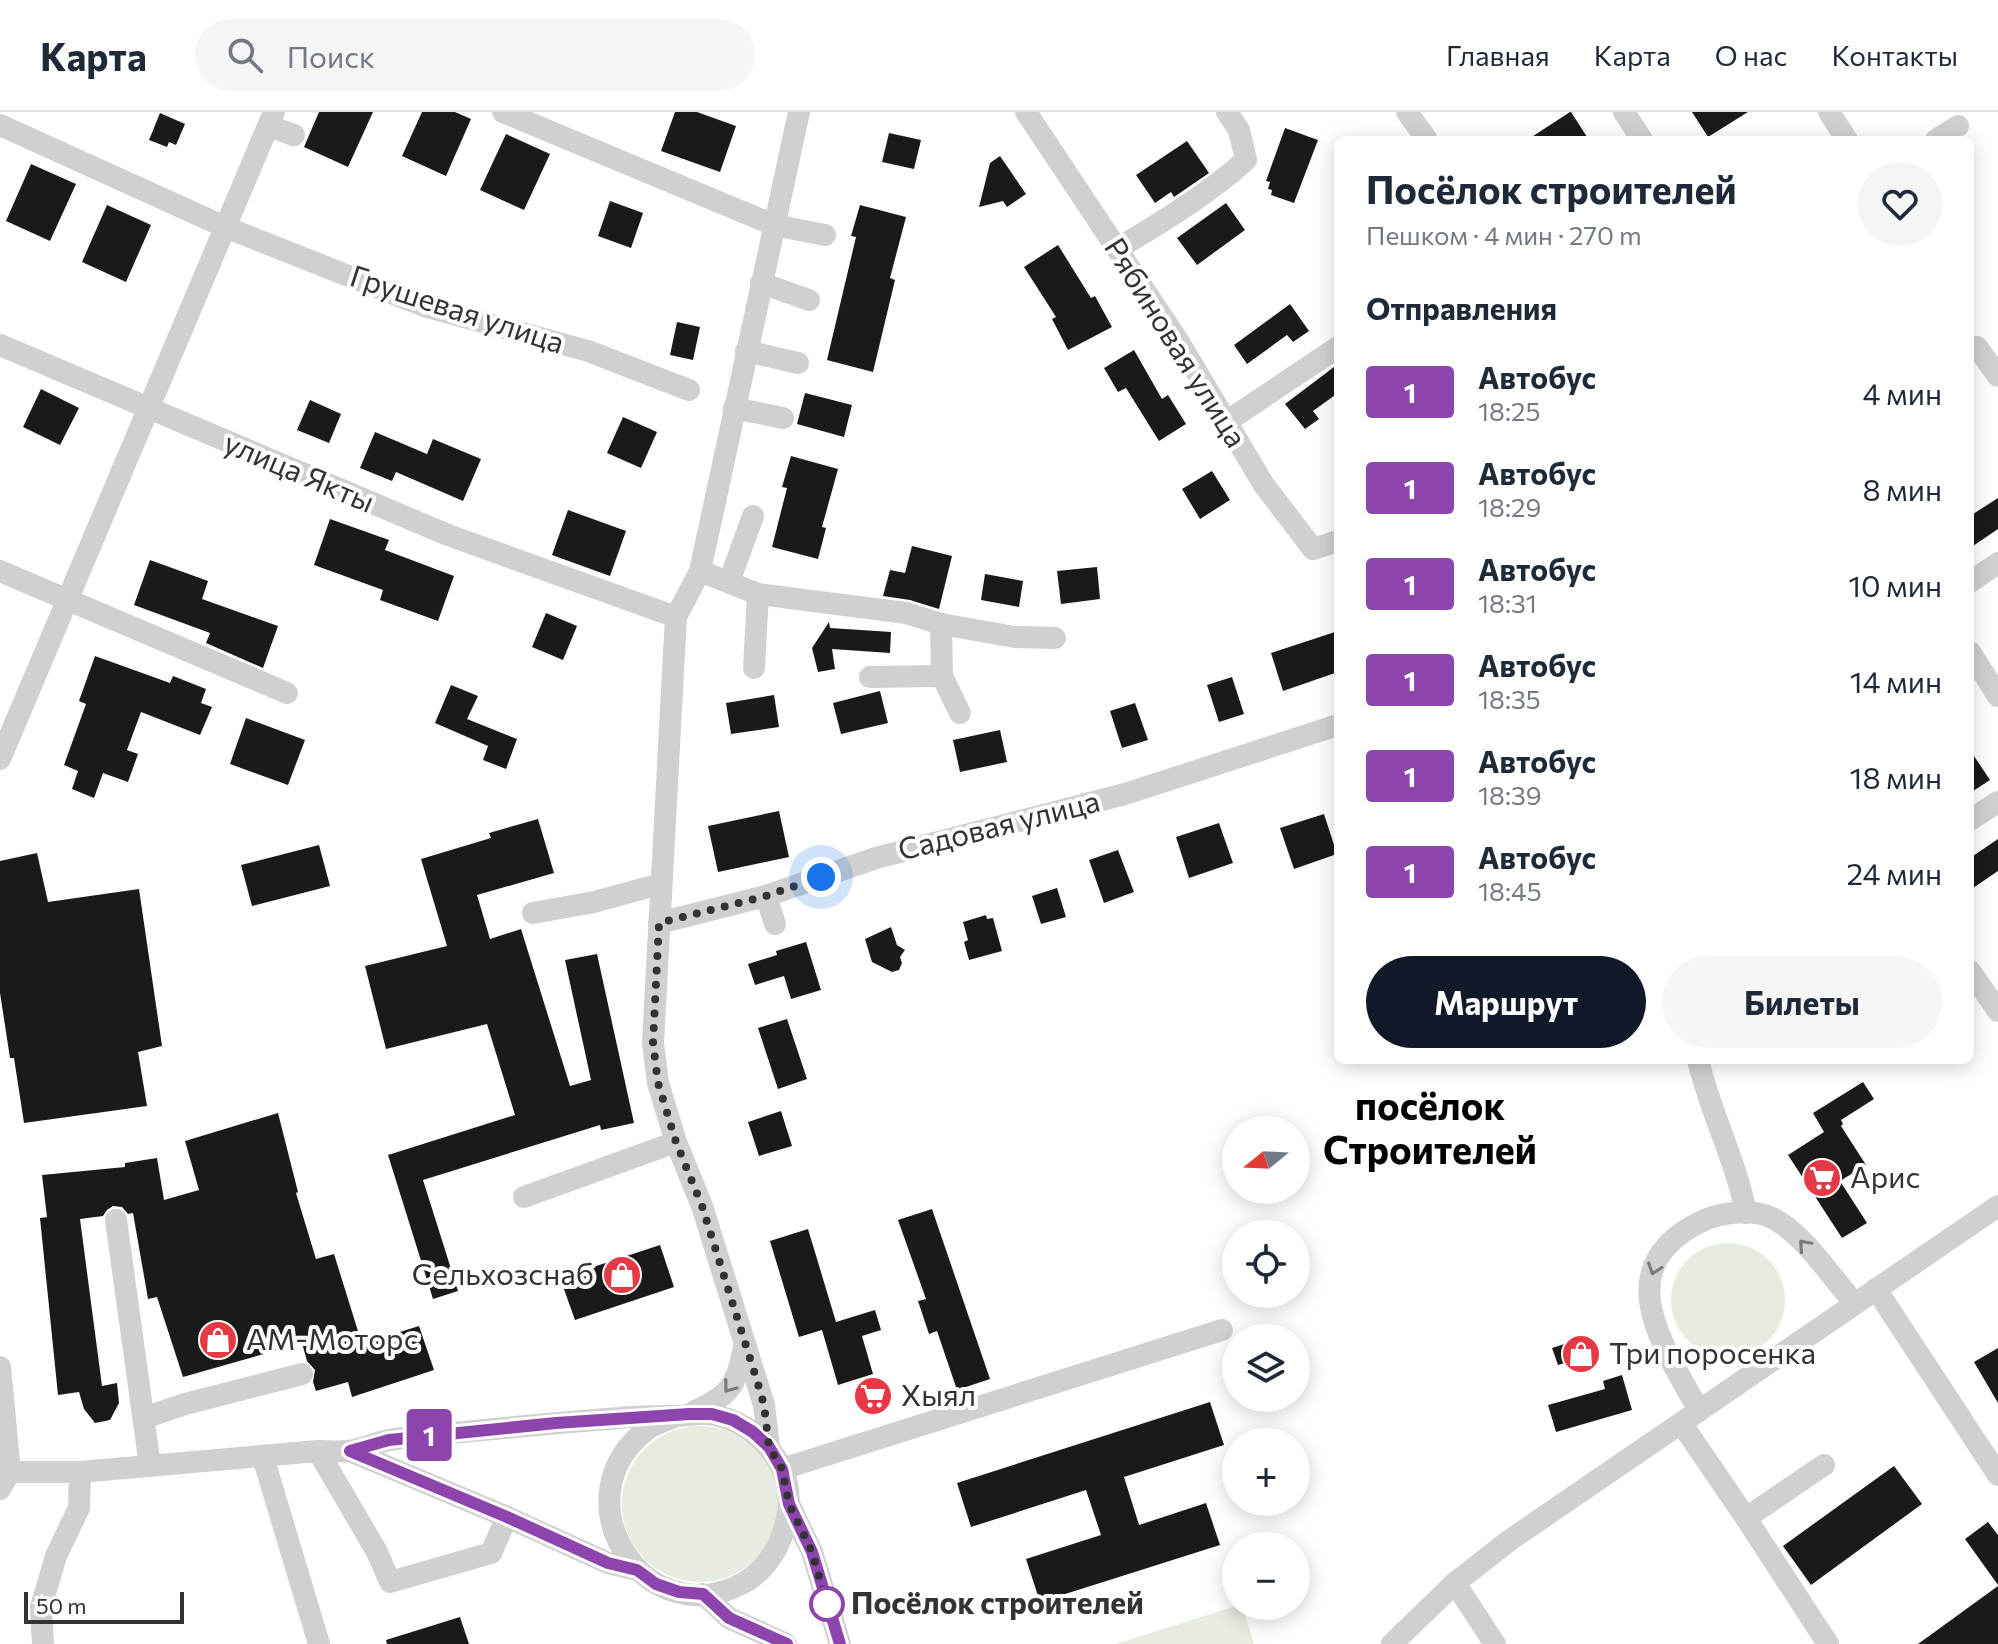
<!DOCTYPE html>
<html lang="ru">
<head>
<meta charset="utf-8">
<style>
  :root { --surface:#fff; --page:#f6f6f7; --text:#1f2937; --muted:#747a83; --line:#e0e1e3; --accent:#111827 }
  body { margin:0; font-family:Commissioner,sans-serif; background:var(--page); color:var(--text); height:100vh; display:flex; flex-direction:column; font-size:30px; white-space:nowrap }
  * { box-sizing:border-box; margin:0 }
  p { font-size:26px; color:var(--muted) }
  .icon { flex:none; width:44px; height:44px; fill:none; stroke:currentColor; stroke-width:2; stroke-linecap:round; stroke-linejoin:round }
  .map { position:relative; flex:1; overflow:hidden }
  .side { position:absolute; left:1334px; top:24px; width:640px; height:928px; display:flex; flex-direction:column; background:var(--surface); border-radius:12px; box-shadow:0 4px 20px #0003 }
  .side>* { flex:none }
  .badge { padding:0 16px; border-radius:6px; font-size:28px; line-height:52px }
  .needle { width:52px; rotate:252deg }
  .buttons { position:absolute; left:1222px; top:1004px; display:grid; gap:16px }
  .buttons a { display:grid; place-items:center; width:88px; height:88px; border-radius:50%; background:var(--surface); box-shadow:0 4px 20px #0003; font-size:40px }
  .scale { position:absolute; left:24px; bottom:20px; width:160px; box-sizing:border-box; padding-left:8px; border:4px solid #333; border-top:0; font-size:22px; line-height:28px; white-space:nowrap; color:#333; -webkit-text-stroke:6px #fff; paint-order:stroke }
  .you { position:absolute; width:40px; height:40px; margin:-20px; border:6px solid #fff; border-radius:50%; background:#1a73e8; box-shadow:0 0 0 12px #1a73e833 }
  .map>.badge { position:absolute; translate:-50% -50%; box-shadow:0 0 0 4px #fff }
  h2 { padding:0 32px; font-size:30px; line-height:72px }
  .round { display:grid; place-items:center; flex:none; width:84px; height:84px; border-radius:42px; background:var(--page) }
  .overview { display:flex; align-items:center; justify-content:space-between; height:136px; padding:0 32px }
  h1 { font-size:38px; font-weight:700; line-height:60px }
  .cta { display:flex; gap:16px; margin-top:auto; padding:16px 32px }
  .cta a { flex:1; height:92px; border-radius:48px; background:var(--accent); color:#fff; font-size:32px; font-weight:700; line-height:92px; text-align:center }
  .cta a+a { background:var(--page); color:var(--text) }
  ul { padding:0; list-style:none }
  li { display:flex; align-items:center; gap:24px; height:96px; padding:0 32px }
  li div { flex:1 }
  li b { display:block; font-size:30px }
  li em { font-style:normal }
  li .badge { min-width:88px; font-weight:700; text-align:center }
  header { display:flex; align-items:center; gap:48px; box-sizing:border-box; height:112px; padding:0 40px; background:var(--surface); border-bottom:2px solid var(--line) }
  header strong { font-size:38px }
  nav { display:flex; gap:44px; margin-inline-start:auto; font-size:28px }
  .search { width:560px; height:72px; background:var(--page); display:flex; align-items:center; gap:20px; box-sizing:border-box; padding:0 28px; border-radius:44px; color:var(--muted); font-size:30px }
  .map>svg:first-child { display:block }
  .green { fill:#e6ecdf }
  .building { fill:#1a1a1a }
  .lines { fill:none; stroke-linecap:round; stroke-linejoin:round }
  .minor { stroke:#d0d0d0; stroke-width:22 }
  .oneway { stroke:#7a7a7a }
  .line-casing { stroke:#fff; stroke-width:18 }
  .line { stroke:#8e44ad; stroke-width:12 }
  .walk { stroke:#333; stroke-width:8; stroke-dasharray:0 14.4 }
  .stop-dot { fill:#fff; stroke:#8e44ad; stroke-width:4 }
  .labels { text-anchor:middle; stroke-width:8; stroke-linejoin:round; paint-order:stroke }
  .street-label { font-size:30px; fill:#333; stroke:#fff }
  .poi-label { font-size:30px; fill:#333; stroke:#fff; text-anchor:start }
  .stop-label { font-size:30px; font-weight:bold; fill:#333; stroke:#fff; text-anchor:start }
  .district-label { font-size:38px; font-weight:bold; fill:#000; stroke:#fff }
</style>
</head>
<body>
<header>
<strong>Карта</strong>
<div class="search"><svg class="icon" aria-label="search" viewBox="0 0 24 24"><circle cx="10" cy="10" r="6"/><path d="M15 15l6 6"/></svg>Поиск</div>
<nav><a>Главная</a><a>Карта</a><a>О нас</a><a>Контакты</a></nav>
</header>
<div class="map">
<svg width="1998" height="1532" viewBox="0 0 1998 1532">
  <rect width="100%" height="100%" fill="#fff"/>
  <!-- green -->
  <g class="green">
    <circle cx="1728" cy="1188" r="57"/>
    <circle cx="700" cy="1392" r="78"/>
    <path d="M 1236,1494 L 1242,1494 L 1254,1532 L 1116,1532 Z"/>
  </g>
  <!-- building -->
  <g class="building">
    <path d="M 319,0 L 373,0 L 348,55 L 304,35 Z"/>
    <path d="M 422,0 L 455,0 L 471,7 L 446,64 L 402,44 Z"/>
    <path d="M 675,0 L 697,0 L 736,14 L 720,60 L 661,39 Z"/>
    <path d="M 1571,0 L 1589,28 L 1527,28 L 1570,0 Z"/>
    <path d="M 1692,0 L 1748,0 L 1708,25 Z"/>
    <path d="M 160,1 L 185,12 L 176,33 L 169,30 L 167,35 L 149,28 Z"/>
    <path d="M 1285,16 L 1318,28 L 1294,91 L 1271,83 L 1272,78 L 1268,77 L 1270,70 L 1266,69 Z"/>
    <path d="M 889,21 L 921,28 L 914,57 L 882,50 Z"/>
    <path d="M 506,22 L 550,42 L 524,98 L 480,78 Z"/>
    <path d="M 1187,29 L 1209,61 L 1174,85 L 1171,80 L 1155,91 L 1136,63 Z"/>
    <path d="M 1000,44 L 1026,82 L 1007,95 L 1003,89 L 979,95 L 990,51 Z"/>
    <path d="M 31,52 L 76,72 L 50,129 L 6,109 Z"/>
    <path d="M 610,89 L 643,101 L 631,136 L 598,124 Z"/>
    <path d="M 1226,91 L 1245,118 L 1197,153 L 1177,126 Z"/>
    <path d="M 107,93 L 151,113 L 126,170 L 82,150 Z"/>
    <path d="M 860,93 L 906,105 L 890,166 L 895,168 L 873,260 L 827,248 L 856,125 L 851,124 Z"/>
    <path d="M 1058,133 L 1091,186 L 1095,184 L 1112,215 L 1068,238 L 1052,207 L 1056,205 L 1024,155 Z"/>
    <path d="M 1290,192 L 1309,219 L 1293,230 L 1287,223 L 1247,252 L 1234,233 Z"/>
    <path d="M 677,210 L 700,215 L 693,248 L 670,243 Z"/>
    <path d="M 1134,238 L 1162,287 L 1168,283 L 1186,312 L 1159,329 L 1126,276 L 1118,280 L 1104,256 Z"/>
    <path d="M 1338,252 L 1338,281 L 1313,299 L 1319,307 L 1305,317 L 1285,292 Z"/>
    <path d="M 41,277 L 79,296 L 60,333 L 23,315 Z"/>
    <path d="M 805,281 L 852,293 L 844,325 L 797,312 Z"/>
    <path d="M 310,288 L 341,302 L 329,331 L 297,318 Z"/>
    <path d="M 623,305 L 657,320 L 641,356 L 607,341 Z"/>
    <path d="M 375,320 L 427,342 L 433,327 L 481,347 L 463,389 L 396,360 L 392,369 L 360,356 Z"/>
    <path d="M 791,344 L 838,357 L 822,415 L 826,416 L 818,447 L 772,435 L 787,376 L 782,375 Z"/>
    <path d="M 1212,359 L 1230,388 L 1200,407 L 1182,377 Z"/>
    <path d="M 1998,386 L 1998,417 L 1970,436 L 1970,404 Z"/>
    <path d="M 568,398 L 626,419 L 610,464 L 552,443 Z"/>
    <path d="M 330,407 L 389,428 L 385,438 L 454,464 L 438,509 L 380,488 L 383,478 L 314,453 Z"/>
    <path d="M 912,434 L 952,444 L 939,497 L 910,488 L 883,484 L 890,458 L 905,461 Z"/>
    <path d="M 150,448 L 208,469 L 202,487 L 278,514 L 263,556 L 206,531 L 210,521 L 134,493 Z"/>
    <path d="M 1097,455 L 1100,487 L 1061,492 L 1057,459 Z"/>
    <path d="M 985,462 L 1023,469 L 1019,495 L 981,488 Z"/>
    <path d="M 546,501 L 577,514 L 563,548 L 532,535 Z"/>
    <path d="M 829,510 L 830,516 L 891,520 L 890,541 L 832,537 L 835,557 L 818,560 L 812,536 Z"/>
    <path d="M 1338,519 L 1338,560 L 1283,579 L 1271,541 Z"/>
    <path d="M 95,544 L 170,571 L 173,564 L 206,577 L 201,591 L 212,595 L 200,623 L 141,600 L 127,638 L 138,642 L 128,670 L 103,661 L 94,686 L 72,677 L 78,659 L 64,653 L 86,592 L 79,589 Z"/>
    <path d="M 1232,565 L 1244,602 L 1219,610 L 1207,573 Z"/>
    <path d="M 451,573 L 478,584 L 467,607 L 517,627 L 506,657 L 483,648 L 488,634 L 435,611 Z"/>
    <path d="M 880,579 L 888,611 L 841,622 L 833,591 Z"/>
    <path d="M 774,583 L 779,615 L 731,622 L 726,591 Z"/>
    <path d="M 1135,591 L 1148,628 L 1122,636 L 1110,599 Z"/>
    <path d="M 246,606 L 305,628 L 288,673 L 230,652 Z"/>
    <path d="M 1000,618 L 1007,650 L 960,660 L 953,628 Z"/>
    <path d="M 1970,638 L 1990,668 L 1970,681 Z"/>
    <path d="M 779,699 L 789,745 L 718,760 L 708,714 Z"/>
    <path d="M 1324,702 L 1337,742 L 1294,757 L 1280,716 Z"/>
    <path d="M 538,707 L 554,761 L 477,783 L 490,827 L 521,817 L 570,974 L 591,968 L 565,848 L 597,842 L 634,1011 L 601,1018 L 600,1013 L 423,1068 L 458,1179 L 433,1187 L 388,1043 L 515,1003 L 487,912 L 386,937 L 365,854 L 447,834 L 421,747 L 491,726 L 489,721 Z"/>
    <path d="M 1219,711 L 1233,751 L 1189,766 L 1176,725 Z"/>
    <path d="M 1998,727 L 1998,759 L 1970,778 L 1970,746 Z"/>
    <path d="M 319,733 L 330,774 L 252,794 L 241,753 Z"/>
    <path d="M 1118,738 L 1134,780 L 1104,791 L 1089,748 Z"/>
    <path d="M 37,741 L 48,790 L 139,777 L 162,934 L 138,940 L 147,994 L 24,1011 L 14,946 L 10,946 L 0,881 L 0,749 Z"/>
    <path d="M 1057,776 L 1066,805 L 1041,812 L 1032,784 Z"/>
    <path d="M 986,803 L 987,807 L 993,806 L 1002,839 L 969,848 L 964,830 L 968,828 L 963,810 Z"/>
    <path d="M 891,815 L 897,833 L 905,838 L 900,845 L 902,851 L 899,858 L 892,860 L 872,850 L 865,827 Z"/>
    <path d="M 806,830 L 821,878 L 791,887 L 784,864 L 755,873 L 748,852 L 777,843 L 776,839 Z"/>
    <path d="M 787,907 L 807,967 L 778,977 L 758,916 Z"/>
    <path d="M 1863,970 L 1874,987 L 1841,1008 L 1843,1012 L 1841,1014 L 1866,1053 L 1840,1069 L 1867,1111 L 1842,1126 L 1788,1043 L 1824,1020 L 1813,1001 Z"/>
    <path d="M 781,999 L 792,1034 L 759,1044 L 748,1010 Z"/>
    <path d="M 278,1001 L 298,1080 L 296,1081 L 316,1147 L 334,1142 L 362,1232 L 419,1214 L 434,1258 L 352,1285 L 348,1270 L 316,1279 L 313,1270 L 315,1258 L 307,1249 L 302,1231 L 183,1265 L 157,1185 L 148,1187 L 133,1101 L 128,1102 L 122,1095 L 113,1094 L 107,1098 L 103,1104 L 80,1107 L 102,1274 L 117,1271 L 119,1291 L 110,1308 L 95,1311 L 84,1297 L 79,1280 L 58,1283 L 40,1106 L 47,1105 L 42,1063 L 125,1055 L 125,1051 L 157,1046 L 164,1088 L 199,1078 L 185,1029 Z"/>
    <path d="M 932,1097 L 990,1267 L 957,1278 L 937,1219 L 929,1222 L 918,1189 L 926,1187 L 898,1108 Z"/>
    <path d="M 808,1117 L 836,1210 L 875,1198 L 881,1218 L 862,1224 L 873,1262 L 838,1273 L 822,1218 L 799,1225 L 770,1129 Z"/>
    <path d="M 660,1133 L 674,1175 L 575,1208 L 560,1166 Z"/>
    <path d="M 1589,1224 L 1594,1242 L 1558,1253 L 1552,1236 Z"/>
    <path d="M 1998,1236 L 1998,1291 L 1974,1250 Z"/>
    <path d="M 1622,1263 L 1632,1298 L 1556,1320 L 1548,1293 L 1605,1277 L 1603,1269 Z"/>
    <path d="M 1210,1290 L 1224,1333 L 1124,1365 L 1139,1413 L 1206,1391 L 1220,1433 L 1040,1490 L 1026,1447 L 1101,1423 L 1086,1378 L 971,1415 L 957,1371 Z"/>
    <path d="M 1894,1354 L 1922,1392 L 1811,1473 L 1783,1434 Z"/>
    <path d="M 1988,1410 L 1998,1423 L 1998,1473 L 1965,1427 Z"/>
    <path d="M 1998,1474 L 1998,1532 L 1918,1532 Z"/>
    <path d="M 460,1505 L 469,1532 L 387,1532 L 386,1528 Z"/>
  </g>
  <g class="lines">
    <!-- minor -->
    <g class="minor">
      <path d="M 503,0 L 774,113 L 825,123"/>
      <path d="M 1026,0 L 1177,227 L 1264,373 L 1313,437 L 1338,429"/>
      <path d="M 1407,0 L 1427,28"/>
      <path d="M 1624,0 L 1642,28"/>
      <path d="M 1829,0 L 1847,28"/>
      <path d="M 0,13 L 225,115 L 427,195 L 588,239 L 689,278"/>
      <path d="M 268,14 L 294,23"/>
      <path d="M 1936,28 L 1958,14"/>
      <path d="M 1117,137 C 1162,110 1207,83 1246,48 L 1239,18 L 1227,0"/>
      <path d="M 761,171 L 809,188"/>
      <path d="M 0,233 L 448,423 L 676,505"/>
      <path d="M 746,239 L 798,251"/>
      <path d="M 1970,240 L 1977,235 L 1998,264"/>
      <path d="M 734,296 L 783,306"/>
      <path d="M 1226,310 L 1338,235"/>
      <path d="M 0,459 L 287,581"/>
      <path d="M 700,459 L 758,482 L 906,501 L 941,512 L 942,564 L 870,565"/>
      <path d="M 729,470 L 753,404"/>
      <path d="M 1970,470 L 1998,451"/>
      <path d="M 941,512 L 1015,525 L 1055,526"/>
      <path d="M 1970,540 L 1998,584"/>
      <path d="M 754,556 L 758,482"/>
      <path d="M 942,564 L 960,601"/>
      <path d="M 0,647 L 274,0"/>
      <path d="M 1970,708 L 1998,690"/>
      <path d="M 766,784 L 775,812"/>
      <path d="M 533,801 L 594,790 L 660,772"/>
      <path d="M 659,811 L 766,784 L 876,746 L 1125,682 L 1338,613"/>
      <path d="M 1970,859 L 1998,899"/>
      <path d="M 1698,948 C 1710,1000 1736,1048 1746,1101"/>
      <path d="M 524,1085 L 676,1030"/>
      <path d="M 116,1108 L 150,1354"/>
      <path d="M 1876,1177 L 1998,1363"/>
      <path d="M 0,1255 L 10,1360 L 0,1377"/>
      <path d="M 1699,1299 C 1664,1234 1608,1158 1698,1111 C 1717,1101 1750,1096 1770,1105 C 1802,1119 1832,1166 1855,1192"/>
      <path d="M 693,1300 C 729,1284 737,1274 744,1235"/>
      <path d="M 144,1306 L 185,1292 L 302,1262"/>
      <path d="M 1681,1311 L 1746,1406 L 1824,1353"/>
      <path d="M 769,1335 L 764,1293 L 702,1094 L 676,1030 L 658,971 L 653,931 L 676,505 L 700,459 L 799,0"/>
      <path d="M 318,1339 L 377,1440 L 390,1470 L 491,1441 L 507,1405"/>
      <path d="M 350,1339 L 507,1405 L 608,1451 L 637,1458"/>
      <path d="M 263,1345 L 319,1532"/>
      <path d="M 782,1357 L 1222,1218"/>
      <path d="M 0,1360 L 80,1360 L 318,1339 C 328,1339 338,1340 348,1339 C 364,1337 379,1329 395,1327 C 470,1319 544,1312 619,1306 C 637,1304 655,1304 673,1304 C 687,1304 701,1300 715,1303 C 759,1313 794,1354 788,1400 C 784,1428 770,1455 745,1470 C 645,1527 555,1384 649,1316 C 657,1311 668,1308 677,1304"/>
      <path d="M 789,1392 L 812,1440 L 840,1532"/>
      <path d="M 1746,1406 L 1828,1532"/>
      <path d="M 1455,1471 L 1495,1532"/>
      <path d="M 703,1482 L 729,1506 L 786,1532"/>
      <path d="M 43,1532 L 41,1495 L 56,1444 L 79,1396 L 80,1360"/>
      <path d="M 1392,1532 L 1455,1471 L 1510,1428 L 1998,1094"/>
    </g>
  </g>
  <!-- one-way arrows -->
  <defs><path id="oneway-chevron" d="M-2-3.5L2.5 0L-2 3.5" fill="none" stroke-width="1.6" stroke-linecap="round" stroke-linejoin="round" transform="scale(2)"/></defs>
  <g class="oneway">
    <use href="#oneway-chevron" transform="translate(1804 1133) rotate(-132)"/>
    <use href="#oneway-chevron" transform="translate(1654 1157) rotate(109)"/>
    <use href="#oneway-chevron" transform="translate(729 1275) rotate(127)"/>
  </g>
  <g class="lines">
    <!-- line casing -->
    <g class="line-casing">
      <path id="line" d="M 787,1532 L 729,1506 L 703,1482 L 679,1480 L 656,1472 L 637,1458 L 608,1451 L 507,1405 L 350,1339 L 389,1328 L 556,1311 L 689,1302 L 712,1302 L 733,1308 L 753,1320 L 769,1335 L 782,1357 L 789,1392 L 812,1440 L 840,1532"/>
    </g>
    <!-- line -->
    <use href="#line" class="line"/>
    <!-- walk -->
    <path class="walk" d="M 821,765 L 766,784 L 659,811 L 653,931 L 658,971 L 676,1030 L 702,1094 L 758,1272 L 764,1293 L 769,1335 L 782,1357 L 789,1392 L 812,1440 L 827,1492"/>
  </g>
  <!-- icons -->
  <defs>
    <g id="supermarket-disc" transform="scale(2)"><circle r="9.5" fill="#e63946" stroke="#fff"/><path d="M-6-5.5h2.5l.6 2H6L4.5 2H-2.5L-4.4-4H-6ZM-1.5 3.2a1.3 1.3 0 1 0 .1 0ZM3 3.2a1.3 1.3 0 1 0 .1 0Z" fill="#fff"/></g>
    <g id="shop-disc" transform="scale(2)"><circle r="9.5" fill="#e63946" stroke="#fff"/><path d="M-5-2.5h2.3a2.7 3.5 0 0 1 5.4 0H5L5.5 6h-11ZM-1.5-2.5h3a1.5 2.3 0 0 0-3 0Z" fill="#fff"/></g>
  </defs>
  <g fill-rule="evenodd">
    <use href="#supermarket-disc" x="1822" y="1066"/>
    <use href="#shop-disc" x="622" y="1163"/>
    <use href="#shop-disc" x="218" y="1228"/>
    <use href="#shop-disc" x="1581" y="1242"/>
    <use href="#supermarket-disc" x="873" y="1284"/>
  </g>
  <!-- markers -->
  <circle class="stop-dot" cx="827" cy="1492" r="16"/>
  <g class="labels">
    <!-- street labels -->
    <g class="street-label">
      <text transform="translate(457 198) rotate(18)" y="10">Грушевая улица</text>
      <text transform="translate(1175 231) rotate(58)" y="10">Рябиновая улица</text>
      <text transform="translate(299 361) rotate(23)" y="10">улица Якты</text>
      <text transform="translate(999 714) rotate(-14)" y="10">Садовая улица</text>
    </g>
    <!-- poi labels -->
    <g class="poi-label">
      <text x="1850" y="1076">Арис</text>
      <text x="594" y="1173" text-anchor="end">Сельхозснаб</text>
      <text x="246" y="1238">АМ-Моторс</text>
      <text x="1609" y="1252">Три поросенка</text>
      <text x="901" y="1294">Хыял</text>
    </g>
    <!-- stop labels -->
    <g class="stop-label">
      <text x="851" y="1502">Посёлок строителей</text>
    </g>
    <!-- district labels -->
    <g class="district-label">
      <text x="1430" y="1008">посёлок<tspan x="1430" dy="44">Строителей</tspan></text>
    </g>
  </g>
</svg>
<div class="buttons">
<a><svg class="needle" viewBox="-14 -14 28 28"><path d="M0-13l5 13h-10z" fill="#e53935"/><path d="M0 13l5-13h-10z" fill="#747a83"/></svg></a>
<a><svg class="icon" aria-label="locate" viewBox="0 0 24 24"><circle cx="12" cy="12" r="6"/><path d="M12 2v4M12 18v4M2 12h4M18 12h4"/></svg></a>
<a><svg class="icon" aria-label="layers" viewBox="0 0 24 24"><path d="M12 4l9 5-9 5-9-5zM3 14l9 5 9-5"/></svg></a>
<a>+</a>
<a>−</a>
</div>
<div class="scale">50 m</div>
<div class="you" style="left:821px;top:765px"></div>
<b class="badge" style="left:429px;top:1323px;background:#8e44ad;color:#fff">1</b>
<section class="side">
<div class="overview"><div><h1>Посёлок строителей</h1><p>Пешком · 4 мин · 270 m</p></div><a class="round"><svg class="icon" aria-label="heart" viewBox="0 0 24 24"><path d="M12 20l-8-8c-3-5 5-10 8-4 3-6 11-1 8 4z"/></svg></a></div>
<h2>Отправления</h2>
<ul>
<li><span class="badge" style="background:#8e44ad;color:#fff">1</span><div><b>Автобус</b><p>18:25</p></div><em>4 мин</em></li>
<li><span class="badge" style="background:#8e44ad;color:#fff">1</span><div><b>Автобус</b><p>18:29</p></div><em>8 мин</em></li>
<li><span class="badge" style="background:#8e44ad;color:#fff">1</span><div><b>Автобус</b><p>18:31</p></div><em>10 мин</em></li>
<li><span class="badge" style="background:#8e44ad;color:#fff">1</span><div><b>Автобус</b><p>18:35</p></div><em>14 мин</em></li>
<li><span class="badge" style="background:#8e44ad;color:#fff">1</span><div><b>Автобус</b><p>18:39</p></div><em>18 мин</em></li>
<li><span class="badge" style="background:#8e44ad;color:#fff">1</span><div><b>Автобус</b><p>18:45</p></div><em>24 мин</em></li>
</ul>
<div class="cta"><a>Маршрут</a><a>Билеты</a></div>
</section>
</div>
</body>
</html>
